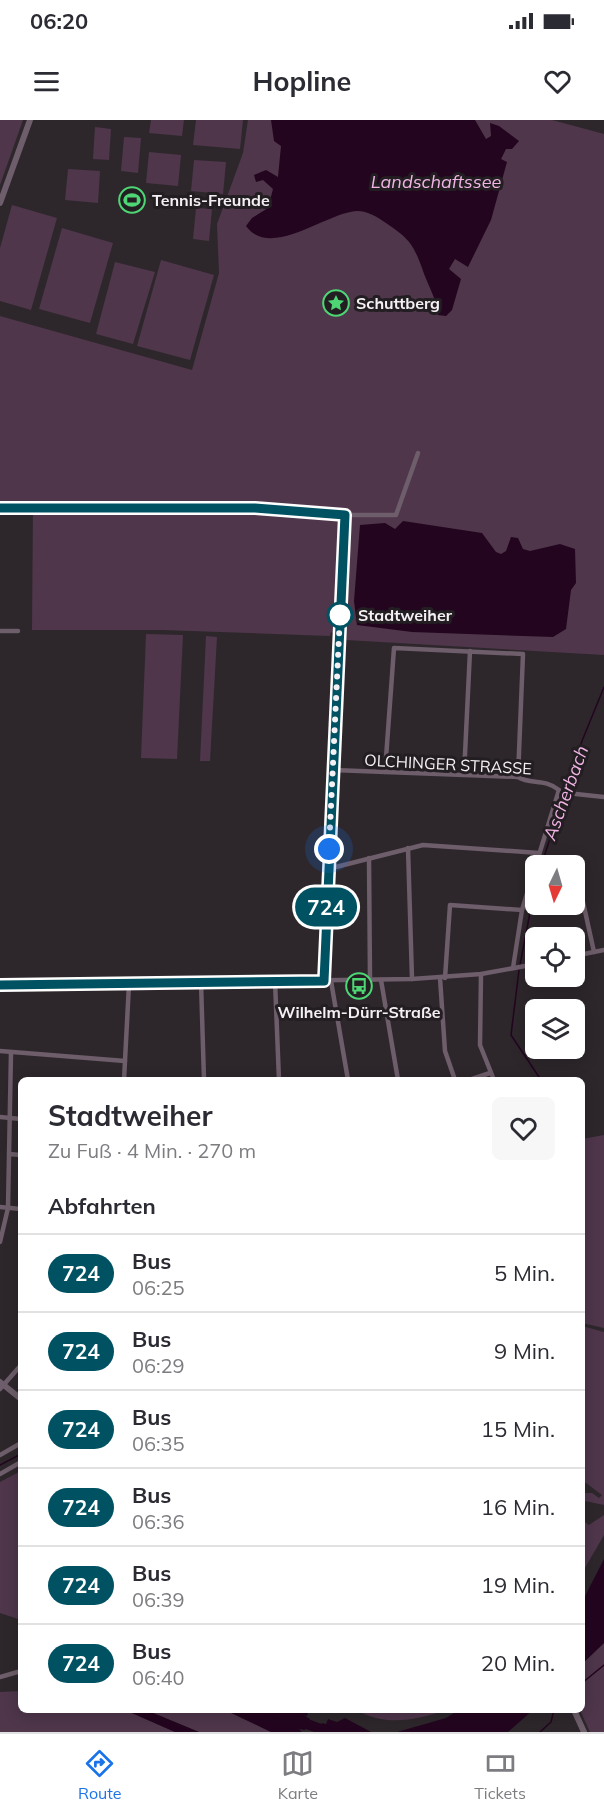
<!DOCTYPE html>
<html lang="de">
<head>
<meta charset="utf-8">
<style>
  :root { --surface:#fff; --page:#f7f7f7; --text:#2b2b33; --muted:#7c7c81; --line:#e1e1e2; --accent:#1a73e8 }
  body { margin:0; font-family:Mulish,sans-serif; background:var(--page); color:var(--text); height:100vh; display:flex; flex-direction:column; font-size:22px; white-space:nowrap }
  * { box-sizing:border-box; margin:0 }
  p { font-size:20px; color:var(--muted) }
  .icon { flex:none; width:33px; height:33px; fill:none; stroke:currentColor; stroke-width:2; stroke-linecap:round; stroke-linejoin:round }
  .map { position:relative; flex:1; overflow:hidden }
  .sheet { position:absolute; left:18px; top:957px; width:567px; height:636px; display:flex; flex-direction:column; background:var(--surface); border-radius:9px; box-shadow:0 3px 15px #0003 }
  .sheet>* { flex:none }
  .badge { padding:0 12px; border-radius:20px; font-size:21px; line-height:39px }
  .needle { width:39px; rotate:185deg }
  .buttons { position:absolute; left:525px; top:735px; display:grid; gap:12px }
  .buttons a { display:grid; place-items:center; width:60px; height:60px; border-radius:9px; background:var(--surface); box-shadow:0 3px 15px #0003; font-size:30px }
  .you { position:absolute; width:30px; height:30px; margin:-15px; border:4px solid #fff; border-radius:50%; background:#1a73e8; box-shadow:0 0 0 9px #1a73e833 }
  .map>.badge { position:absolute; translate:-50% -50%; box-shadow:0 0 0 3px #fff }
  h2 { padding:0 30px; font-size:22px; line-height:54px }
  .round { display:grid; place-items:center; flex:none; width:63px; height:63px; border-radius:9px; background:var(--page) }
  .summary { display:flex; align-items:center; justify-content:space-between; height:102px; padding:0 30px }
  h1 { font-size:28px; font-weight:700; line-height:45px }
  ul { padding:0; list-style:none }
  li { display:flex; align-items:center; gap:18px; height:78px; padding:0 30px; border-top:2px solid var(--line) }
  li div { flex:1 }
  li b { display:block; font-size:22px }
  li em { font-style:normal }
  li .badge { min-width:66px; font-weight:700; text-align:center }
  .status { display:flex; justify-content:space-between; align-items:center; height:42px; padding:0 30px; background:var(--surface); direction:ltr }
  .status svg { height:16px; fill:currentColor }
  header { display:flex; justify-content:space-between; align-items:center; height:78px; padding:0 30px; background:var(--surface); font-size:27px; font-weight:700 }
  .dock { display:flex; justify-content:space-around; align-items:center; height:84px; border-top:2px solid var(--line); background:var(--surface); font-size:16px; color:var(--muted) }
  .dock a { display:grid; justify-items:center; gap:3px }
  .dock .on { color:var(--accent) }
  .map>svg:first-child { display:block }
  .green { fill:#4f364b }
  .water { fill:#23051f }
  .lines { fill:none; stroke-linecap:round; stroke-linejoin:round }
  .stream { stroke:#23051f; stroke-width:1.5 }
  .river { stroke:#23051f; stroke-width:10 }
  .minor { stroke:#6e5d6a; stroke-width:4.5 }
  .tertiary { stroke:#6e5d6a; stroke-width:6 }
  .line-casing { stroke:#fff; stroke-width:14 }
  .line { stroke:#005262; stroke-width:9 }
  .walk { stroke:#f4f0f3; stroke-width:6; stroke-dasharray:0 10.8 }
  .stop-dot { fill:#fff; stroke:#005262; stroke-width:3 }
  .labels { text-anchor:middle; stroke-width:6; stroke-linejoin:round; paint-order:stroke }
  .poi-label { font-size:16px; font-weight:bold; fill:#f4f0f3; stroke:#231e22; text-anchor:start }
  .stop-label { font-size:16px; font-weight:bold; fill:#f4f0f3; stroke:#231e22; text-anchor:start }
  .street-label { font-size:16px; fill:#f4f0f3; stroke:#231e22 }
  .water-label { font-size:18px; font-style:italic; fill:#f1b4e5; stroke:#231e22 }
</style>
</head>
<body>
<div class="status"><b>06:20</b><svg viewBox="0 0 49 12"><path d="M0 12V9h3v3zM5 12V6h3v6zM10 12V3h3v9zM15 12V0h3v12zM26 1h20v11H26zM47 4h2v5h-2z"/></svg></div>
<header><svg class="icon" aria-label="menu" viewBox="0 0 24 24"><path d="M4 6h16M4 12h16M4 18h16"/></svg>Hopline<svg class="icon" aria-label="heart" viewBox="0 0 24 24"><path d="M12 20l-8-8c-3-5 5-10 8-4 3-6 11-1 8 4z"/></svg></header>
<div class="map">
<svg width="604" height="1612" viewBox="0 0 604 1612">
  <rect width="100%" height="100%" fill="#2d272c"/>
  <!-- green -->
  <g class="green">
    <path d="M 0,0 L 23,0 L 0,65 Z"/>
    <path d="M 151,0 L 184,0 L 182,16 L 149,13 Z"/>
    <path d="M 196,0 L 243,0 L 240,29 L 193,25 Z"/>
    <path d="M 248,0 L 552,0 L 604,14 L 604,535 L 346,520 L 331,512 L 330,516 L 162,510 L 32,510 L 33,385 L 0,384 L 0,196 L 192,250 L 219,153 L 217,104 L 243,33 Z"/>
    <path d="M 95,7 L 111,9 L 109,40 L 93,39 Z"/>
    <path d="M 124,17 L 141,18 L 138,53 L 121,51 Z"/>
    <path d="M 149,32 L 181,35 L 178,66 L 146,63 Z"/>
    <path d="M 194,40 L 226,42 L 223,74 L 191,71 Z"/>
    <path d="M 68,49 L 100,51 L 98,83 L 65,80 Z"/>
    <path d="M 12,85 L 57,98 L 31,190 L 0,181 L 0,128 Z"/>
    <path d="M 196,88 L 212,89 L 209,121 L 193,119 Z"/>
    <path d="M 62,108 L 113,123 L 90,203 L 39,189 Z"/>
    <path d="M 161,140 L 214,155 L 190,240 L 137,226 Z"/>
    <path d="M 115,142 L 155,152 L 133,224 L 96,214 Z"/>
    <path d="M 146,514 L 183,515 L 177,639 L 141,638 Z"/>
    <path d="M 206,516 L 217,517 L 210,641 L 200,641 Z"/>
    <path d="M 604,1015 L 604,1208 L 582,1203 L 582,1019 Z"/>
    <path d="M 582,1206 L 604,1212 L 604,1385 L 585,1381 L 582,1390 L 582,1373 L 592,1373 L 599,1378 L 602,1375 L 582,1360 Z"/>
    <path d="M 21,1351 L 21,1500 L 0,1493 L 0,1362 Z"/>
    <path d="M 604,1395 L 604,1415 L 582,1453 L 582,1400 L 589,1405 Z"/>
    <path d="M 604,1523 L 604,1612 L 590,1612 L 580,1590 L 582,1590 L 582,1544 Z"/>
    <path d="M 21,1571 L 21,1590 L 125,1590 L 175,1612 L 0,1612 L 0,1572 Z"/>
    <path d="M 146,1590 L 225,1590 L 271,1612 L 199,1612 Z"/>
    <path d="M 356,1590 L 447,1590 C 415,1600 387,1607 356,1590 Z"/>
  </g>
  <!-- water -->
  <g class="water">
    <path d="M 271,0 L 475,0 L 486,19 L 491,16 L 490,3 L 499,6 L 519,21 L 512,29 L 506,29 L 501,39 L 507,42 L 491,100 L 468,147 L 455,139 L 449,149 L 461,159 L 452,190 L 446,196 L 438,195 C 437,179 427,164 422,148 C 413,123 408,118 386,103 C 377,97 368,91 357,91 C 327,92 271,140 246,106 L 252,98 L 268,88 L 273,69 L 263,60 L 256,62 L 254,55 L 266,50 L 278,57 L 281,26 L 274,21 Z"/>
    <path d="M 403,401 L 482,413 L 496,432 L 501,434 L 506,431 L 511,417 L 518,418 L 523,429 L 530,431 L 560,424 L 575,429 L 576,463 L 571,470 L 566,509 L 553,517 L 412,512 L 357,505 L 354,481 L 360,405 L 385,403 L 395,409 Z"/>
    <path d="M 604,1439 L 604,1523 L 582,1544 L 582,1482 Z"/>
    <path d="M 125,1590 L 146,1590 L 199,1612 L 175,1612 Z"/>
    <path d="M 225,1590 L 309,1590 L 307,1596 L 304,1595 L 310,1599 L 305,1610 L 299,1609 L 302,1612 L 271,1612 Z"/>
    <path d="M 459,1590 L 533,1590 L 508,1612 L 397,1612 L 446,1598 Z"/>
    <path d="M 345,1598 L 371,1612 L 319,1612 L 322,1603 L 326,1604 L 328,1599 L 337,1602 Z"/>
  </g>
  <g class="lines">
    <!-- stream -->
    <g class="stream">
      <path d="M 541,746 L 582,621 L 604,567"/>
      <path d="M 520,845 L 536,761"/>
      <path d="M 519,850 L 511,915 L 541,960"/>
      <path d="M 0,1345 L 21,1334"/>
      <path d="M 582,1563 L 604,1545"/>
      <path d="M 540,1612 L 551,1602 L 554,1590"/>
    </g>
    <!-- river -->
    <path class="river" d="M 268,1590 L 329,1612"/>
    <!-- minor -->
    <g class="minor">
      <path d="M 0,388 L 255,389 L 345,395 L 396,395 L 418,333"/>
      <path d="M 0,511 L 18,511"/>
      <path d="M 333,650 L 518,657 C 531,665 544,658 559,670 L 522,790 L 513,848"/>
      <path d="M 385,652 L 394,528 L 523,534 L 518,657"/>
      <path d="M 464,655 L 470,531"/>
      <path d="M 576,674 L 604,677"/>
      <path d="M 408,728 L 412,859"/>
      <path d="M 369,738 L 370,861"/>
      <path d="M 574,741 L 594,832"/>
      <path d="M 328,749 L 423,725 L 539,733"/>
      <path d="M 574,836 L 604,830"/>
      <path d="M 481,854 L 480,925 L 494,960"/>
      <path d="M 440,858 L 445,931 L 455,960"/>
      <path d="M 445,858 L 450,785 L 522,790"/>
      <path d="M 381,860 L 398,960"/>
      <path d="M 275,861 L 279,960"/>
      <path d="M 324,861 L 345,395"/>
      <path d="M 331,861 L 348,960"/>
      <path d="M 201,862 L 204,960"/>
      <path d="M 0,865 L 412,859 L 481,854 L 536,844"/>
      <path d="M 0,931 L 125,941"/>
      <path d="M 124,960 L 129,864"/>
      <path d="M 469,960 L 490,953"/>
      <path d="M 0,997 L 21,999"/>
      <path d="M 9,1034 L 21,1035"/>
      <path d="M 0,1087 L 21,1089"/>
      <path d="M 0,1122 L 8,1088 L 11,932"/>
      <path d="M 0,1269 L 21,1245"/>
      <path d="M 0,1335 L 21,1323"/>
      <path d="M 0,1354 L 21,1342"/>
      <path d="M 0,1557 L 21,1551"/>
    </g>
    <!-- tertiary -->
    <g class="tertiary">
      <path d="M 0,83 L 30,0"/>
      <path d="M 0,1262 L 21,1279"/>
      <path d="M 574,1590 L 584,1612"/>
    </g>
  </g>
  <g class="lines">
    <!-- line casing -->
    <g class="line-casing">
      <path id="line" d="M 0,388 L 255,388 L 345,395 L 324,861 L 0,865"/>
    </g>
    <!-- line -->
    <use href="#line" class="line"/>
    <!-- walk -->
    <path class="walk" d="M 329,729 L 340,495"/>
  </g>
  <!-- icons -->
  <defs>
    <g id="stadium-ring" transform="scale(1.35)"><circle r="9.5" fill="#231e22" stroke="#4ed675" stroke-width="1.5"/><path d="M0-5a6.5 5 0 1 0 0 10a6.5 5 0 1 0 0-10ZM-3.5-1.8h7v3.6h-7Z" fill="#4ed675"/></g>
    <g id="sight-ring" transform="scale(1.35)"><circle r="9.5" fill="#231e22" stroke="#4ed675" stroke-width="1.5"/><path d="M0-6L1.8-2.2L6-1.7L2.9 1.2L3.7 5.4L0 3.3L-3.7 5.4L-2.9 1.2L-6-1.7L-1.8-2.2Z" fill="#4ed675"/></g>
    <g id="bus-ring" transform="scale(1.35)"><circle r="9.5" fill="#231e22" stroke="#4ed675" stroke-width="1.5"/><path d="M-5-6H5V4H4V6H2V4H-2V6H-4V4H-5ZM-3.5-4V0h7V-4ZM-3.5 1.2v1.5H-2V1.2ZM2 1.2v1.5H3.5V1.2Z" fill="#4ed675"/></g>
  </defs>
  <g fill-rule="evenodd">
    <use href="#stadium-ring" x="132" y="80"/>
    <use href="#sight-ring" x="336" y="183"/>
    <use href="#bus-ring" x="359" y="866"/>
  </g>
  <!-- markers -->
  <circle class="stop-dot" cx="340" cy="495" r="12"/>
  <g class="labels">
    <!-- poi labels -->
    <g class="poi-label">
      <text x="152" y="86">Tennis-Freunde</text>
      <text x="356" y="189">Schuttberg</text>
      <text x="359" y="898" text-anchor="middle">Wilhelm-Dürr-Straße</text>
    </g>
    <!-- stop labels -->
    <g class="stop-label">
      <text x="358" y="501">Stadtweiher</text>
    </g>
    <!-- street labels -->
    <g class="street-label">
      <text transform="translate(448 644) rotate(3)" y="6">OLCHINGER STRASSE</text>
    </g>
    <!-- water labels -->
    <g class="water-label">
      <text x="436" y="68">Landschaftssee</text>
      <text transform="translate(566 673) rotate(-70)" y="6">Ascherbach</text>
    </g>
  </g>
</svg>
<div class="buttons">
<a><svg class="needle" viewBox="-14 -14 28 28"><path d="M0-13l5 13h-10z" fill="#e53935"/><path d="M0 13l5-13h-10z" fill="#7c7c81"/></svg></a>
<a><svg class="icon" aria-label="locate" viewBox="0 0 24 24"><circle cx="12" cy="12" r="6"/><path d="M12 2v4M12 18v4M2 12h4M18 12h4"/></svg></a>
<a><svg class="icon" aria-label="layers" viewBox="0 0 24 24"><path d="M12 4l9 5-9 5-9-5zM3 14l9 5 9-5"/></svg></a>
</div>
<div class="you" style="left:329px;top:729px"></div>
<b class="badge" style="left:326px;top:787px;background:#005262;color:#fff">724</b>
<section class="sheet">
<div class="summary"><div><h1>Stadtweiher</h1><p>Zu Fuß · 4 Min. · 270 m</p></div><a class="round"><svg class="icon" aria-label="heart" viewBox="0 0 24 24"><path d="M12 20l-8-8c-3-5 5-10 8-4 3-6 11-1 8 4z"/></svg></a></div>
<h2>Abfahrten</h2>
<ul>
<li><span class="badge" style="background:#005262;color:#fff">724</span><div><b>Bus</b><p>06:25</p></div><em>5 Min.</em></li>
<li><span class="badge" style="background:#005262;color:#fff">724</span><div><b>Bus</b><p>06:29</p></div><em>9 Min.</em></li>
<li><span class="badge" style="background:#005262;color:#fff">724</span><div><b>Bus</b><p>06:35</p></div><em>15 Min.</em></li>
<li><span class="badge" style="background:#005262;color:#fff">724</span><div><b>Bus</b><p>06:36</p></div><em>16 Min.</em></li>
<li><span class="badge" style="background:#005262;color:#fff">724</span><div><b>Bus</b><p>06:39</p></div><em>19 Min.</em></li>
<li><span class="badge" style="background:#005262;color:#fff">724</span><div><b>Bus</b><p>06:40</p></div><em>20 Min.</em></li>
</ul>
</section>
</div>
<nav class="dock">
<a class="on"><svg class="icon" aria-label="directions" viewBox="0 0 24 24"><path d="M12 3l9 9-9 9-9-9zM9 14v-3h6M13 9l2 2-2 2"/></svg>Route</a>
<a><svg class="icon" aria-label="map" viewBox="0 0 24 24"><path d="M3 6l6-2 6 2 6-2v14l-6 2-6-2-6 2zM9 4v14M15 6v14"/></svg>Karte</a>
<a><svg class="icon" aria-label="tickets" viewBox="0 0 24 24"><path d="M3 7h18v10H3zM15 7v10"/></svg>Tickets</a>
</nav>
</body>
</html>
